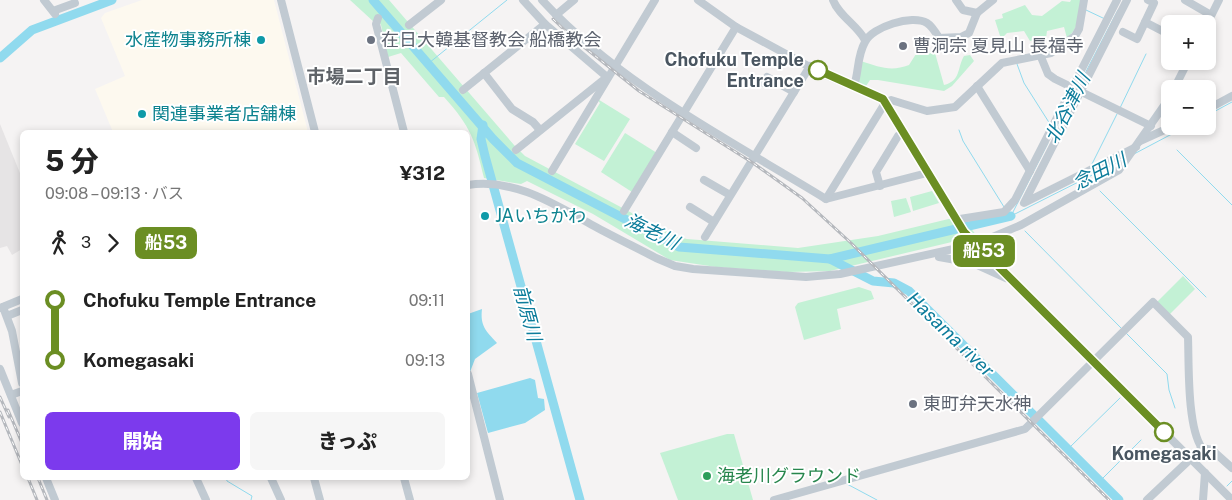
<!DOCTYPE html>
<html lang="ja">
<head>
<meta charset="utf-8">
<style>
  :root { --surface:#fff; --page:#f6f6f6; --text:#222; --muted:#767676; --accent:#7c3aed }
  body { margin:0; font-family:"Public Sans","Noto Sans JP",sans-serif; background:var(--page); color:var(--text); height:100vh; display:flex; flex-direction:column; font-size:19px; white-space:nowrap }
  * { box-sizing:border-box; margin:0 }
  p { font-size:16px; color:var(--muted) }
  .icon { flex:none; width:28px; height:28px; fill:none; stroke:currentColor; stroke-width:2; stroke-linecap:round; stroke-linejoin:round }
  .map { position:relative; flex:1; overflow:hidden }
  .side { position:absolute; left:20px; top:130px; width:450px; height:350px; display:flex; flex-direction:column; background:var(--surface); border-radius:8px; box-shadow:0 2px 8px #0003 }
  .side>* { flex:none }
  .badge { padding:0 10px; border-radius:8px; font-size:18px; line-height:32px }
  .controls { position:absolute; left:1161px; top:15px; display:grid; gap:10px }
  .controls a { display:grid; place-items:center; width:55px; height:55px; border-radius:8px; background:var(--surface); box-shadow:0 2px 8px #0003; font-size:25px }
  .map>.badge { position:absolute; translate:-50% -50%; box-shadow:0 0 0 2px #fff }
  .legs { display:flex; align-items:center; gap:8px; height:55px; padding:0 25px; font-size:16px }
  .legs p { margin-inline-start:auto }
  .overview { display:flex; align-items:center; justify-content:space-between; height:85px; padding:0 25px }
  h1 { font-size:28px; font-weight:800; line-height:38px }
  .cta { display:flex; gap:10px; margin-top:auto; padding:10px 25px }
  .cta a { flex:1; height:58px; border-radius:8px; background:var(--accent); color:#fff; font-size:20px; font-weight:800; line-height:58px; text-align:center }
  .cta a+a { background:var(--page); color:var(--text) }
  ul { padding:0 25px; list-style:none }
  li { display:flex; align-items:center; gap:18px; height:60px; font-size:19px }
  li i { display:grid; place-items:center; width:8px; height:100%; margin:0 6px; background:currentColor }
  li i::after { content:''; width:12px; height:12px; margin:-6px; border:4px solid; border-radius:50%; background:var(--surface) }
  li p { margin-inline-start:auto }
  li:first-child i { background:linear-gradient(#0000 50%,currentColor 0) }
  li:last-child i { background:linear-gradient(currentColor 50%,#0000 0) }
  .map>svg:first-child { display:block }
  .commercial { fill:#fdf9ef }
  .education { fill:#e6e4e5 }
  .green { fill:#c3f1d5 }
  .water { fill:#90daee }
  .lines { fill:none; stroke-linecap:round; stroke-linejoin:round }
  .stream { stroke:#90daee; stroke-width:1 }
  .river { stroke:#90daee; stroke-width:9 }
  .minor { stroke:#c1cad2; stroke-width:8 }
  .rail-casing { stroke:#b5b8bd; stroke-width:3 }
  .rail { stroke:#fff; stroke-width:1; stroke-dasharray:4; stroke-linecap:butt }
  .line-1-casing { stroke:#fff; stroke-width:11 }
  .line-1 { stroke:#6b8e23; stroke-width:8 }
  .culture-dot { fill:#0f9aa8; stroke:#fff; stroke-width:2 }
  .worship-dot { fill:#6b7280; stroke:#fff; stroke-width:2 }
  .stop-1-dot { fill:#fff; stroke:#6b8e23; stroke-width:2.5 }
  .leisure-dot { fill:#2e9e5b; stroke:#fff; stroke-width:2 }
  .labels { text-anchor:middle; stroke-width:4; stroke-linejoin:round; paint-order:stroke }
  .culture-label { font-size:18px; fill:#0d838f; stroke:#fff; text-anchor:start }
  .worship-label { font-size:18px; fill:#5b616d; stroke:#fff; text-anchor:start }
  .stop-label { font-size:18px; font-weight:bold; fill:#4a5661; stroke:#fff; text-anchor:end }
  .leisure-label { font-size:18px; fill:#27864d; stroke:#fff; text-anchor:start }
  .neighbourhood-label { font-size:19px; font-weight:bold; fill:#5f6368; stroke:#fff }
  .water-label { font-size:19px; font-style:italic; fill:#0c7c9b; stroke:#fff }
</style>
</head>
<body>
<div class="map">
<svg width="1232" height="500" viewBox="0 0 1232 500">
  <rect width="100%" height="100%" fill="#f5f3f3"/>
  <!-- commercial -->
  <path class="commercial" d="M 142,0 L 274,0 L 308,132 L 113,132 L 95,89 L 125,76 L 101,18 L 105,13 Z"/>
  <!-- education -->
  <path class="education" d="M 0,124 L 22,178 L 22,249 L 12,255 L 7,246 L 0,248 Z"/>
  <!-- green -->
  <g class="green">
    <path d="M 350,0 L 389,0 L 514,145 L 525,156 L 675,236 L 687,239 L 798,248 L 878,236 L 961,216 L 977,236 L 830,271 L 787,272 L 716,267 L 670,260 L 593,214 L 527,181 L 521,184 L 484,178 C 475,140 471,127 444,97 L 439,97 L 401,53 L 388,57 L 381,25 L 377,19 L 375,23 Z"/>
    <path d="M 1071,0 L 1081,0 C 1079,14 1079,29 1067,38 L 1064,27 L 1047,31 L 1046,38 L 1030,41 L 1024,31 L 1007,33 L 1001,39 L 995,20 L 1003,18 L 1002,14 L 1025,5 L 1032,15 L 1042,16 L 1062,1 L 1070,2 Z"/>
    <path d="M 935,53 L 944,85 C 961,81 957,68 964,56 L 970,55 L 974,61 L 952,86 L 944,91 L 878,80 L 870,80 L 866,86 L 858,83 L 861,61 C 879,67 891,72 909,65 L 916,54 Z"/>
    <path d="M 596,98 L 630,119 L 604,161 L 575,144 L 600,103 Z"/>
    <path d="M 625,133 L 657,153 L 632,192 L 601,172 Z"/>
    <path d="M 932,191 L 939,203 L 913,211 L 910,197 Z"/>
    <path d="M 906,198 L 911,212 L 894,217 L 891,201 Z"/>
    <path d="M 1183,276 L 1195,289 L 1169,315 L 1157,302 Z"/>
    <path d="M 859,287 L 871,291 L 874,299 L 837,309 L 841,329 L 804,340 L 795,307 L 798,303 Z"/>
    <path d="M 727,434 L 734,434 L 753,500 L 678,500 L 660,453 Z"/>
  </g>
  <!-- water -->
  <g class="water">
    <path d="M 482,309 C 480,326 486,331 497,343 L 475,359 L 470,372 L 468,361 L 468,314 Z"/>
    <path d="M 530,378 L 535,380 L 538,398 L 544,399 L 545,410 L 525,423 L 488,433 L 477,393 Z"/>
  </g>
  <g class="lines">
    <!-- stream -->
    <g class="stream">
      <path d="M 374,1 L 375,0"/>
      <path d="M 1086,10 L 1105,19"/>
      <path d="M 429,63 L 507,0"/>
      <path d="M 1017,64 L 1024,83 L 1050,124"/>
      <path d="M 1078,87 L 1118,10"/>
      <path d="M 1120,108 L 1146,54"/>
      <path d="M 1208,115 L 1232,102"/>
      <path d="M 959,130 L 963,141 L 1004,207"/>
      <path d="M 1052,135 L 1075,92"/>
      <path d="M 1177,150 L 1232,205"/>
      <path d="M 1134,154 L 1187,126"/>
      <path d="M 1091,166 L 1117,114"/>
      <path d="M 1100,191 L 1206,297"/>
      <path d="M 1007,212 L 1010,216"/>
      <path d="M 1011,216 L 1048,143"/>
      <path d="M 1011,216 L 1122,160"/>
      <path d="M 1025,231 L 1121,328"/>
      <path d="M 1126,333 L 1167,374 L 1169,390 L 1175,408"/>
      <path d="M 1068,449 L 1120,398"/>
      <path d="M 226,478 L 227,481 L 252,496 L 251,500"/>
      <path d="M 1100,481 L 1141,440"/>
      <path d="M 847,484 L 877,500"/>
      <path d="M 1227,486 L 1232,481"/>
    </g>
    <!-- river -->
    <g class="river">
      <path d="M 373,0 L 493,139 L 517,163 L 679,247 L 830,259 L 1011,216"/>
      <path d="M 0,58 L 32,30 L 112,0"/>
      <path d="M 483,125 L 481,139 L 485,156 L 580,500"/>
      <path d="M 830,259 L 873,281 L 894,283 L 909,291 L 1119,500"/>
    </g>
    <!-- minor -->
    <g class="minor">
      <path d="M 44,0 L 55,14"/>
      <path d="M 281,0 L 315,132"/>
      <path d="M 542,0 C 619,84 730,140 826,199 L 927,173"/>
      <path d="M 698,0 L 736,27 L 821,73 L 883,99 L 964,232 L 1232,500"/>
      <path d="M 833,0 C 839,16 857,25 865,40"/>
      <path d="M 956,0 L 963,10 L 977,13"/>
      <path d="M 1127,0 L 1024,203 L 1136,147"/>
      <path d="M 1185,0 L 1211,15"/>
      <path d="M 53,11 L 75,3"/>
      <path d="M 556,15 L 574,0"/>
      <path d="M 378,18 L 376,24 L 404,132"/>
      <path d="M 1145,22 L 1170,35"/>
      <path d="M 1207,24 L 1219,0"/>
      <path d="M 409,25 L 441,0"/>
      <path d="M 1123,32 L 1137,39 L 1154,3 L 1148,0"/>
      <path d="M 1041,57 L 1048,74 L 1055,79 L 1151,126"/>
      <path d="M 484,73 L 512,109 L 533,122 L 540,130"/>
      <path d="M 763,83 L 767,77 L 794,92"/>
      <path d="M 854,86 C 859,71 857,56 865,42 C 872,27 912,14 927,23 C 932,26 936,33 939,38 L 961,37 L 969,33 L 977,13 L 993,0"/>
      <path d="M 977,86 L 1030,171"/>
      <path d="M 1174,89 L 1188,61"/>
      <path d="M 463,90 L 545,24"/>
      <path d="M 1208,109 L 1232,96"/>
      <path d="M 672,132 L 696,148"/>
      <path d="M 1140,141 L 1173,126"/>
      <path d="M 516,150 L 607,77 L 545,24 L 523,0"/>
      <path d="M 552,171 L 655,0"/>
      <path d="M 704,180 L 730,195"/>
      <path d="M 468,185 C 515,178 554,204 594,226 C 614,237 635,247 656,258 L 675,266 L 693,269 L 806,277 L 840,274 L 976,244 L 1021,225 L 1119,170 L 1170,97"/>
      <path d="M 880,186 L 876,172 L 898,136 L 903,133"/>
      <path d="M 826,199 L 885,103 L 891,100 L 927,111 L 955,107 L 1002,63 L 1051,53 L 1075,36 L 1079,29 L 1084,0"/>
      <path d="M 690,207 L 714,222"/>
      <path d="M 624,211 L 736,27"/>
      <path d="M 960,219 L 1004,212 L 1015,200 L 1117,0"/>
      <path d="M 705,237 L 810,66"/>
      <path d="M 939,257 L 973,263 L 1006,278"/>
      <path d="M 3,307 L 12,331 L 22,383"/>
      <path d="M 0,308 L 22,299"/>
      <path d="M 7,316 L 22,310"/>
      <path d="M 0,369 L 22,423"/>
      <path d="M 468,374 L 500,500"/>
      <path d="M 11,395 L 22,391"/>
      <path d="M 46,478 L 55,500"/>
      <path d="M 196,478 L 206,500"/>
      <path d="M 271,478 L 281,500"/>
      <path d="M 314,478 L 320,500"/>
      <path d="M 404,478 L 410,500"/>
      <path d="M 774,500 L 1025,429 L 1153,302 L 1188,337 C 1189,364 1187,427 1202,448"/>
      <path d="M 1147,500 L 1202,448 L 1212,450 L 1232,468"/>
      <path d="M 1203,500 L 1205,473"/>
    </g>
    <!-- rail casing -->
    <g class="rail-casing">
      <g id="rail">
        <path d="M 553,19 L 574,39 L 639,91 L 753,163 L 802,198 L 851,243 L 1109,500"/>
        <path d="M 0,397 L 9,417"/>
        <path d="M 8,410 L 22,443"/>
        <path d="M 0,412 L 22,465"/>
        <path d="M 28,478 L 37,500"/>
        <path d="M 38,478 L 47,500"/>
      </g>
    </g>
    <!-- rail -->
    <use href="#rail" class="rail"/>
  </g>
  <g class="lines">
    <!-- line-1 casing -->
    <g class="line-1-casing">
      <path id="line-1" d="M 818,70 L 883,99 L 964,232 L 1164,432"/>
    </g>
    <!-- line-1 -->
    <use href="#line-1" class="line-1"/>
  </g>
  <!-- markers -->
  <g class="culture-dot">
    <circle cx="261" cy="40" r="5"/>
    <circle cx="142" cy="114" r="5"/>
    <circle cx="485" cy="216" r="5"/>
  </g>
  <g class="worship-dot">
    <circle cx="371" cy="40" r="5"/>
    <circle cx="903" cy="46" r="5"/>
    <circle cx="913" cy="404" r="5"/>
  </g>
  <g class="stop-1-dot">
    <circle cx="818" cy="70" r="9"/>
    <circle cx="1164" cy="432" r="9"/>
  </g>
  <circle class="leisure-dot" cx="707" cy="476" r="5"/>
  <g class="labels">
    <!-- culture labels -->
    <g class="culture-label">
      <text x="251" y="46" text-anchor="end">水産物事務所棟</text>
      <text x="152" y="120">関連事業者店舗棟</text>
      <text x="495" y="222">JAいちかわ</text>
    </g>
    <!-- worship labels -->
    <g class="worship-label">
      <text x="381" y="46">在日大韓基督教会 船橋教会</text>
      <text x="913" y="52">曹洞宗 夏見山 長福寺</text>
      <text x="923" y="410">東町弁天水神</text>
    </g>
    <!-- stop labels -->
    <g class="stop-label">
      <text x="804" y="66">Chofuku Temple<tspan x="804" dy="21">Entrance</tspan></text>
      <text x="1164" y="460" text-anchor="middle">Komegasaki</text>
    </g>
    <!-- leisure labels -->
    <g class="leisure-label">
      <text x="717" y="482">海老川グラウンド</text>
    </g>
    <!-- neighbourhood labels -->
    <g class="neighbourhood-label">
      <text x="354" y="83">市場二丁目</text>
    </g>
    <!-- water labels -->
    <g class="water-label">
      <text transform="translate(1067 108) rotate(-63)" y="7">北谷津川</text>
      <text transform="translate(1099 171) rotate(-27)" y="7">念田川</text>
      <text transform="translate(652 231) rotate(26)" y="7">海老川</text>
      <text transform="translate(528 313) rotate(75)" y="7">前原川</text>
      <text transform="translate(951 334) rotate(44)" y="7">Hasama river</text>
    </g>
  </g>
</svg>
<div class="controls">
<a>+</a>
<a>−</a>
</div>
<b class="badge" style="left:984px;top:251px;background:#6b8e23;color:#fff">船53</b>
<section class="side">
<div class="overview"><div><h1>5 分</h1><p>09:08 – 09:13 · バス</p></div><b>¥312</b></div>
<div class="legs"><svg class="icon" aria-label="walk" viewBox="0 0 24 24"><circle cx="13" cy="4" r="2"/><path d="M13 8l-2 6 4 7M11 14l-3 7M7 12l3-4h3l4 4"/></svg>3<svg class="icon" aria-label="forward" viewBox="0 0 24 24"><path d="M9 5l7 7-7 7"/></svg><b class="badge" style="background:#6b8e23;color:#fff">船53</b></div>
<ul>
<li><i style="color:#6b8e23"></i><b>Chofuku Temple Entrance</b><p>09:11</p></li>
<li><i style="color:#6b8e23"></i><b>Komegasaki</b><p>09:13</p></li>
</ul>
<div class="cta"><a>開始</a><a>きっぷ</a></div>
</section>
</div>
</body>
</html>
